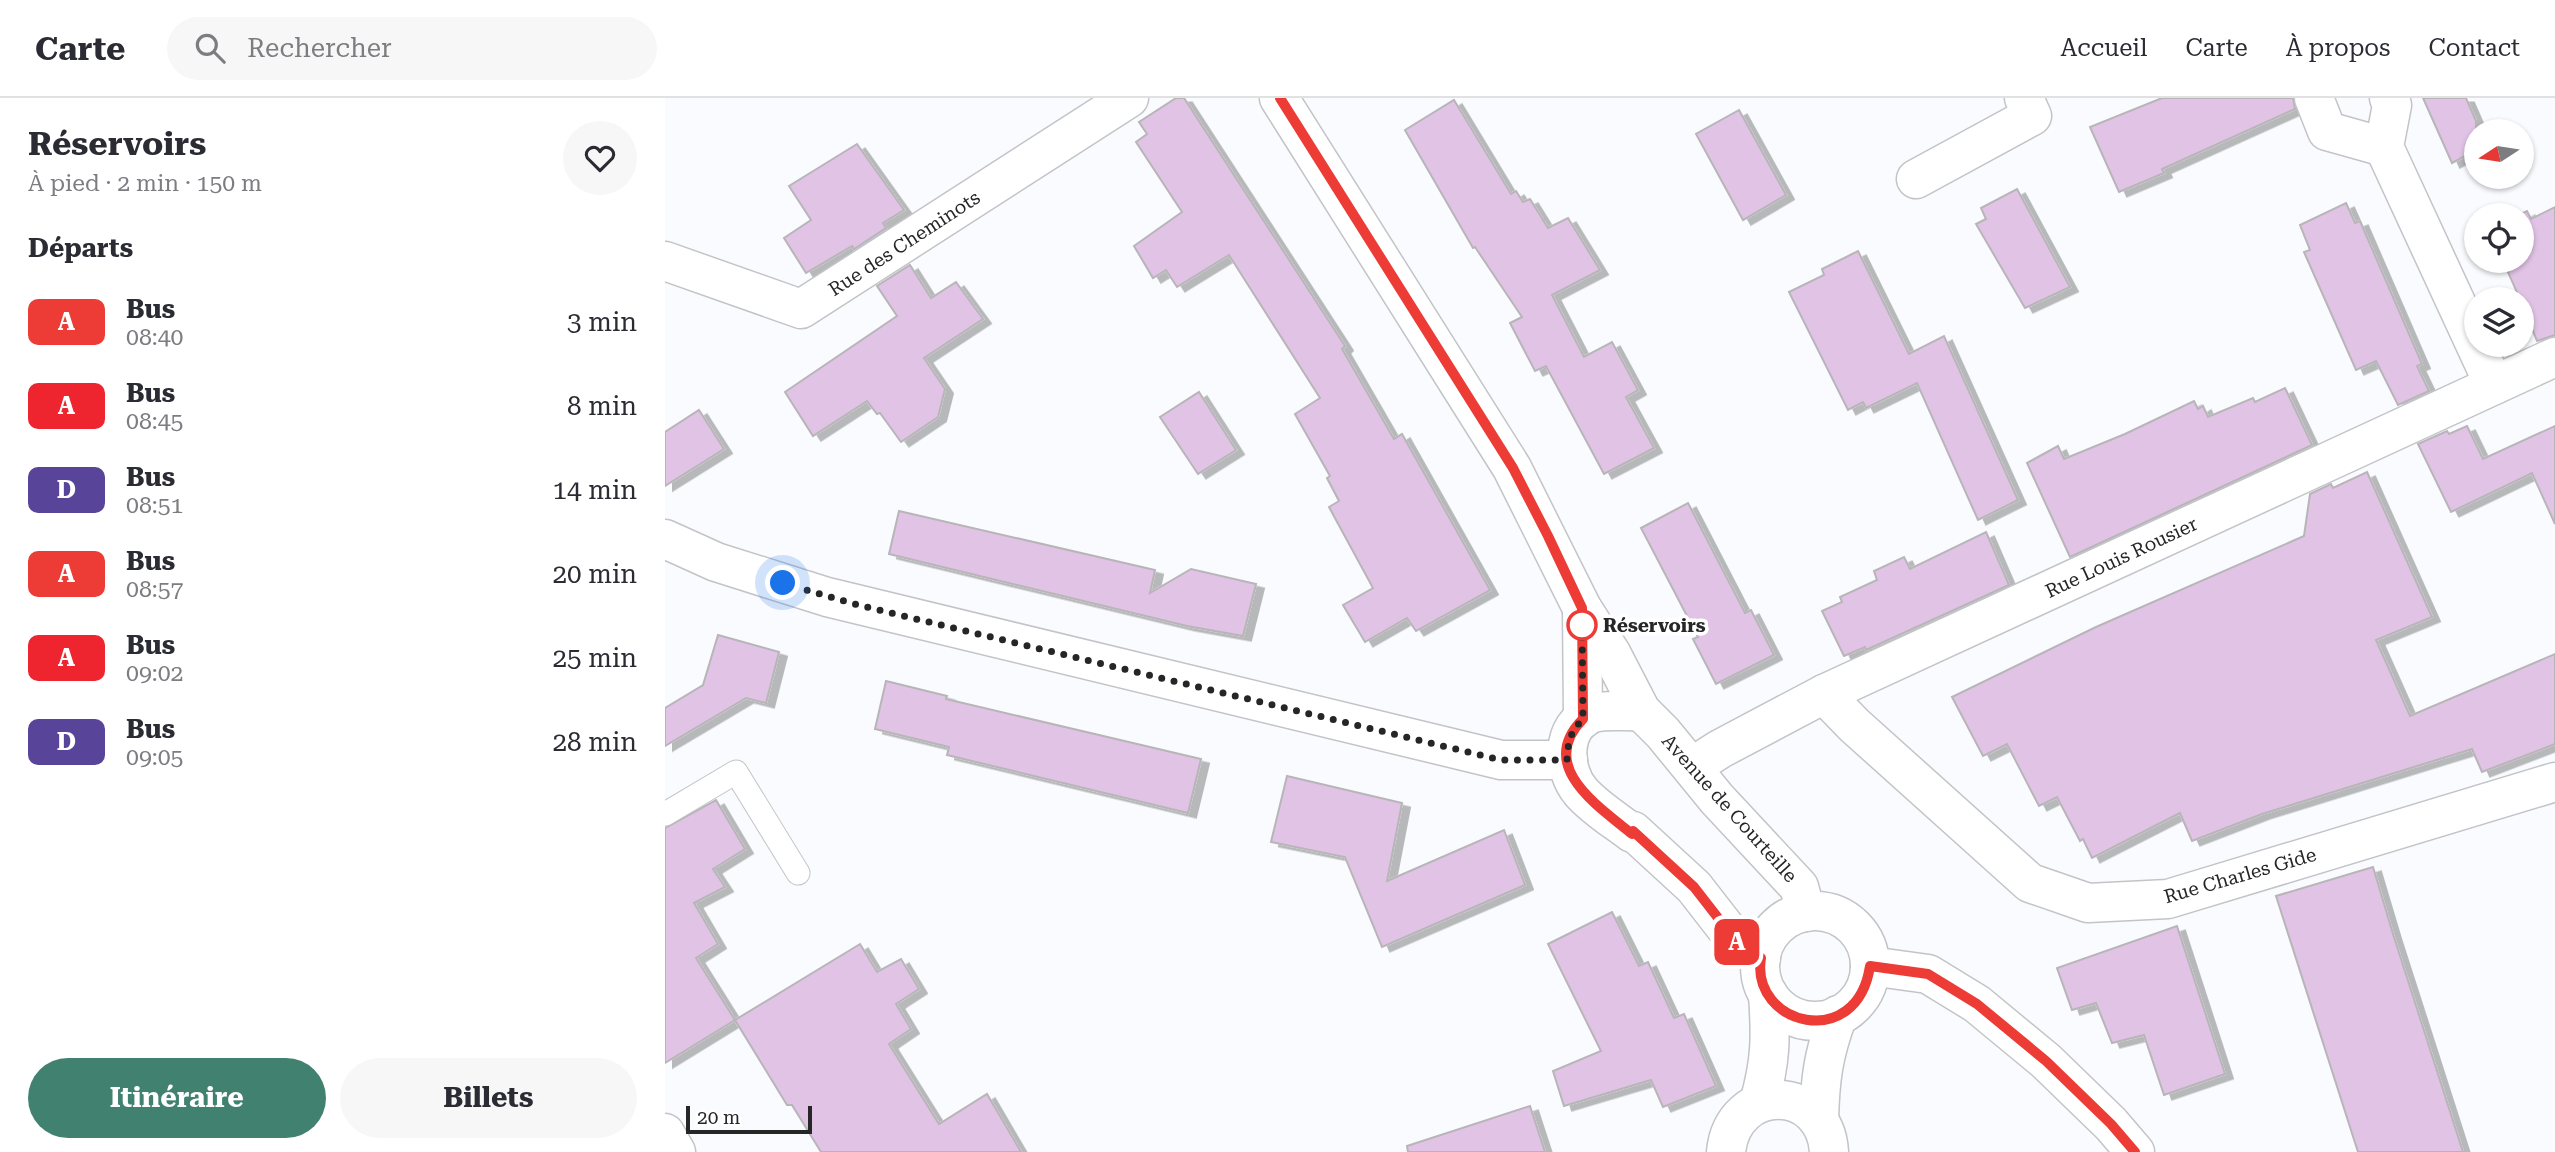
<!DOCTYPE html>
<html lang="fr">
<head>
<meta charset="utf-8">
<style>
  :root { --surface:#fff; --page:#f7f7f7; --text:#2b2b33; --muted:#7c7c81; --line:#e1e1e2; --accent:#418170 }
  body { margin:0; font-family:"Roboto Serif",serif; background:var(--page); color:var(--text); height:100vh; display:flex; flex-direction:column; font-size:26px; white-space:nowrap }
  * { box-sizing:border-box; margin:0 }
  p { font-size:23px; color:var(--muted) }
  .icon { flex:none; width:38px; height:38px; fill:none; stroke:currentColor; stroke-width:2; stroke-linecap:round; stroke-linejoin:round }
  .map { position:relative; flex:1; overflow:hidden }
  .side { display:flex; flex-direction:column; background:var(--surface); width:665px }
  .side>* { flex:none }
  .badge { padding:0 14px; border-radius:10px; font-size:24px; line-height:46px }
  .needle { width:46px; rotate:258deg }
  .tools { position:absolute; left:1799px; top:21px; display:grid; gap:14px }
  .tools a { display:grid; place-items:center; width:70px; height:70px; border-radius:50%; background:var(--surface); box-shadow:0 2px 5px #0004; font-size:35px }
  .scale { position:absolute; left:21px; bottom:18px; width:126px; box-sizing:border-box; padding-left:7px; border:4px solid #262627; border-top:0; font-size:19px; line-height:24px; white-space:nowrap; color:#262627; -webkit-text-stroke:5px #fff; paint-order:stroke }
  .you { position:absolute; width:35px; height:35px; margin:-18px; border:5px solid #fff; border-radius:50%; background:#1a73e8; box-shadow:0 0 0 10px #1a73e833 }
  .map>.badge { position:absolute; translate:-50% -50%; box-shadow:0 0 0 4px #fff }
  h2 { padding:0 28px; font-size:26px; line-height:63px }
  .round { display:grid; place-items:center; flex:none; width:74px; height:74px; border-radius:37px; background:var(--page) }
  .headline { display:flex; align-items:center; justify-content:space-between; height:119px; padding:0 28px }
  h1 { font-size:33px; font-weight:700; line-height:52px }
  .button { display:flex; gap:14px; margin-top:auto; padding:14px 28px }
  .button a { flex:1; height:80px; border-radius:42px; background:var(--accent); color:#fff; font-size:28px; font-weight:700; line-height:80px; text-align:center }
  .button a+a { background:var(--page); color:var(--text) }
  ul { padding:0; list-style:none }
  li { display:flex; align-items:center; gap:21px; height:84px; padding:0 28px }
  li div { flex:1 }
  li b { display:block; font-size:26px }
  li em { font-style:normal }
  li .badge { min-width:77px; font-weight:700; text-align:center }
  header { display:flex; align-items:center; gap:42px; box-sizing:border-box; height:98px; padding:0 35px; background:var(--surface); border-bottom:2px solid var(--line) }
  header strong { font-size:33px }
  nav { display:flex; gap:38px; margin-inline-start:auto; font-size:24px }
  .search { width:490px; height:63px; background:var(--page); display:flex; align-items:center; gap:18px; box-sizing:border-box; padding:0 24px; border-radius:38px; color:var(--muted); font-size:26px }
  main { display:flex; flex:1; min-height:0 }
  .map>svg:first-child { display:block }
  .building { fill:#e1c3e6; stroke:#b8b5b8; stroke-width:2; filter:url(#shadow) }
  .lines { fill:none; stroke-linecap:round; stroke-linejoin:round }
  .service-casing { stroke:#c3c4c7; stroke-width:25 }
  .minor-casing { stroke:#c3c4c7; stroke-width:41 }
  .tertiary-casing { stroke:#c3c4c7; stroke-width:41 }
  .service { stroke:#fff; stroke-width:23 }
  .minor { stroke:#fff; stroke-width:38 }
  .tertiary { stroke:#fff; stroke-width:38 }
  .line-casing { stroke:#fff; stroke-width:16 }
  .line { stroke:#ed3b36; stroke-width:10 }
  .walk { stroke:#262627; stroke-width:7; stroke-dasharray:0 12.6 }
  .stop-dot { fill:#fff; stroke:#ed3b36; stroke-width:3.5 }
  .labels { text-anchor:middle; stroke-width:7; stroke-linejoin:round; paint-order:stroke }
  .street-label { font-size:19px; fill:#262627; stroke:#fff }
  .stop-label { font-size:19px; font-weight:bold; fill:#262627; stroke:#fff; text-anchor:start }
</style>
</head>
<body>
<header>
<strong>Carte</strong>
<div class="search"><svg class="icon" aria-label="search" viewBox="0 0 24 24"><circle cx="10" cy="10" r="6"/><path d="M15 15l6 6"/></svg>Rechercher</div>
<nav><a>Accueil</a><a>Carte</a><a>À propos</a><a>Contact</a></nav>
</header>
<main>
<section class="side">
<div class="headline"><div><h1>Réservoirs</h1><p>À pied · 2 min · 150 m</p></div><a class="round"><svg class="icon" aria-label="heart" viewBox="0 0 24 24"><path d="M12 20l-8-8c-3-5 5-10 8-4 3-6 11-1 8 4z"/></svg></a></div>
<h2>Départs</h2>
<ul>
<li><span class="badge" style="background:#ed3b36;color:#fff">A</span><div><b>Bus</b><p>08:40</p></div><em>3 min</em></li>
<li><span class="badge" style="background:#ee242f;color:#fff">A</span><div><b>Bus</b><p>08:45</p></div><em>8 min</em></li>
<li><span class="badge" style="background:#584499;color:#fff">D</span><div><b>Bus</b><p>08:51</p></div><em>14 min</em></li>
<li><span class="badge" style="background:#ed3b36;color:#fff">A</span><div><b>Bus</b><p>08:57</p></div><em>20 min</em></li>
<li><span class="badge" style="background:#ee242f;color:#fff">A</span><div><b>Bus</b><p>09:02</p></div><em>25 min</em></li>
<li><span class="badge" style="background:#584499;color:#fff">D</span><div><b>Bus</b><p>09:05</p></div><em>28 min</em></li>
</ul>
<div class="button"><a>Itinéraire</a><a>Billets</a></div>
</section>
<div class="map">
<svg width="1890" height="1054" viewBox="0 0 1890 1054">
  <defs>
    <filter id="shadow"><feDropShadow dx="8" dy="4.5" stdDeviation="0" flood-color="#0004"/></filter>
  </defs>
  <rect width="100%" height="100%" fill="#fafbfe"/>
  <!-- building -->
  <g class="building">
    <path d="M 511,0 L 519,0 L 680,248 L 677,251 L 729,341 L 737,336 L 825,492 L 751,533 L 742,520 L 700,544 L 678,507 L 708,490 L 664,409 L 674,403 L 662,380 L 665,378 L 630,316 L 655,300 L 564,157 L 512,189 L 501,172 L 488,180 L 469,148 L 517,114 L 471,44 L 482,36 L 474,24 Z"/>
    <path d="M 1497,0 L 1628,0 L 1630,11 L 1497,71 L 1499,75 L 1454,94 L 1425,29 Z"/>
    <path d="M 1758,0 L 1801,0 L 1811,23 L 1811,52 L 1787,65 Z"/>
    <path d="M 789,2 L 846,96 L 851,93 L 858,104 L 865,101 L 883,130 L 903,120 L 935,172 L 887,197 L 919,259 L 947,244 L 973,292 L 961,299 L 989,350 L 939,376 L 881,268 L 870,273 L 845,225 L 857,219 L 810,149 L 808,150 L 740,32 Z"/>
    <path d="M 1074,12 L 1121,97 L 1078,122 L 1031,36 Z"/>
    <path d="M 192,46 L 239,112 L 218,125 L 221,130 L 189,151 L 187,148 L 141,175 L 119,140 L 146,122 L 124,88 Z"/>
    <path d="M 1352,91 L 1405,189 L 1360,210 L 1311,126 L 1321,121 L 1316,110 Z"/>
    <path d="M 1681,105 L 1690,125 L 1695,123 L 1757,266 L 1752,268 L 1764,293 L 1733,307 L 1711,263 L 1691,272 L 1639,154 L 1645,152 L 1635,127 Z"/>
    <path d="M 1890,109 L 1890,237 L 1872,243 L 1857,206 L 1857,201 L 1855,201 L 1838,163 L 1857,163 L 1857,117 L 1854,117 L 1862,113 L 1866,121 Z"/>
    <path d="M 1193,153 L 1244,256 L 1279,238 L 1353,402 L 1313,422 L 1252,285 L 1201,310 L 1198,304 L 1183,312 L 1124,194 L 1159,177 L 1157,171 Z"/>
    <path d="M 245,167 L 266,200 L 291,184 L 318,221 L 259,260 L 280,291 L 273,319 L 236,344 L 215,315 L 212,316 L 202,303 L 148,338 L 120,294 L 232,218 L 212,188 Z"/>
    <path d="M 1620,290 L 1647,347 L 1405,459 L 1362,365 L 1393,348 L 1399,361 L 1460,336 L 1529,303 L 1533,311 L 1538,308 L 1543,319 L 1588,300 L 1590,304 Z"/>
    <path d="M 534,294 L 571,352 L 533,376 L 495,319 Z"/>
    <path d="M 34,312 L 59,351 L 0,388 L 0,334 Z"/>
    <path d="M 1802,328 L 1818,361 L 1890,328 L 1890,426 L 1867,375 L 1786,414 L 1753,346 L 1782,333 L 1784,336 Z"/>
    <path d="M 1702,374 L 1767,519 L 1711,542 L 1745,618 L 1890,556 L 1890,646 L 1817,674 L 1807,651 L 1597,716 L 1527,743 L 1515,715 L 1427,760 L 1418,741 L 1415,743 L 1392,699 L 1374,708 L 1342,646 L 1318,658 L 1287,599 L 1431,529 L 1639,438 L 1645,396 L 1666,386 L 1668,390 Z"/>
    <path d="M 1023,405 L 1080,515 L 1086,512 L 1109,557 L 1051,586 L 1028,541 L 1033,539 L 976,430 Z"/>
    <path d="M 234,413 L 490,472 L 485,495 L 526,471 L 591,486 L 578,538 L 522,528 L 224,456 Z"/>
    <path d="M 1321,434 L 1344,487 L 1201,552 L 1200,549 L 1179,558 L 1157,513 L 1177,504 L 1175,499 L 1212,482 L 1209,473 L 1239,459 L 1245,471 Z"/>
    <path d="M 53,537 L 114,554 L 101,605 L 81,600 L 0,648 L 0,610 L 38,587 Z"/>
    <path d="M 221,583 L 282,598 L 281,601 L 536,661 L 523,715 L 282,657 L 284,649 L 210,631 Z"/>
    <path d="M 622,678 L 737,705 L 722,783 L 839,732 L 860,787 L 717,849 L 680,759 L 606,744 Z"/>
    <path d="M 51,702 L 80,751 L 48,771 L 60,789 L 29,805 L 53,846 L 31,860 L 70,922 L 0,965 L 0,730 Z"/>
    <path d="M 1708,769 L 1728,836 L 1798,1054 L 1693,1054 L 1611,798 Z"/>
    <path d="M 947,814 L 974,868 L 983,864 L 1009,920 L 1019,916 L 1051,988 L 998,1009 L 986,982 L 899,1008 L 888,973 L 936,953 L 883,846 Z"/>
    <path d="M 1512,828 L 1560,976 L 1499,997 L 1479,937 L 1447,945 L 1431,905 L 1407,912 L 1392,870 Z"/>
    <path d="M 195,846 L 212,874 L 236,861 L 254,891 L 231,906 L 246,931 L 224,946 L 274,1026 L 322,996 L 356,1054 L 156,1054 L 127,1007 L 122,1007 L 70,922 Z"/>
    <path d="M 865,1008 L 880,1054 L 743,1054 L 742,1048 Z"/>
  </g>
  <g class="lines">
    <!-- service casing -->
    <g class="service-casing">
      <path id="service" d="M 0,716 L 71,674 L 133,775"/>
    </g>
    <!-- minor casing -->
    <g class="minor-casing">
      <g id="minor">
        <path d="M 1649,0 L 1662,33 L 1719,49"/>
        <path d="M 1724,0 L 1727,7 L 1719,49 L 1829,287"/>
        <path d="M 1251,81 L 1367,18 L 1359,0"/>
        <path d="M 0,163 L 136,211 L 464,0"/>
        <path d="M 0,441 L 51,464 L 162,499 L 836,662 L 903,662"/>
        <path d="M 1159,596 L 1189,627 L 1365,785 L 1423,805 L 1503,801 L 1890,684"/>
        <path d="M 1027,669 L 1055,651 L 1159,596 L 1890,259"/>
        <path d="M 1094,1005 C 1106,963 1106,939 1103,896"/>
        <path d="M 1154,1023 C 1155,981 1158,957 1173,917"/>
        <path d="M 0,1035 L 11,1054"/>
        <path d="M 1061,1054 C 1068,984 1160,985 1164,1054"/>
      </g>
    </g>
    <!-- tertiary casing -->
    <g class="tertiary-casing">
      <g id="tertiary">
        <path d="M 614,0 L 847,370 L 917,510 L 946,555 L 976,613 L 998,635 L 1052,701 L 1134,789 L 1141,814"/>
        <path d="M 917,510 L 918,621"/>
        <path d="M 976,613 C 962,614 941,611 928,615 C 895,627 897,672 916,694 C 930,710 950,722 967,735 L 968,733 L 1029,789 L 1071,843 L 1096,860"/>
        <circle cx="1150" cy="868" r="55"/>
        <path d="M 1205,868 L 1263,876 L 1312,906 L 1381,963 L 1446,1026 L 1470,1054"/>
      </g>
    </g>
    <!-- service -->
    <use href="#service" class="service"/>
    <!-- minor -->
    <use href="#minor" class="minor"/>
    <!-- tertiary -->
    <use href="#tertiary" class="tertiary"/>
  </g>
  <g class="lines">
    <!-- line casing -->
    <g class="line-casing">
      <path id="line" d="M 615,0 L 848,370 L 883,438 L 917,510 L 918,621 C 871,668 933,708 967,736 L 968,733 L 1029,789 L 1071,843 L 1096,860 C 1085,927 1192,955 1205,868 L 1263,876 L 1312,906 L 1381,963 L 1446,1026 L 1470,1054"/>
    </g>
    <!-- line -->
    <use href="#line" class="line"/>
    <!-- walk -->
    <path class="walk" d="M 118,485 L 189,506 L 836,662 L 902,662 C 903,644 905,634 918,621 L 917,527"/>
  </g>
  <!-- markers -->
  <circle class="stop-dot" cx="917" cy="527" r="14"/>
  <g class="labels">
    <!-- street labels -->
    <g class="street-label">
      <text transform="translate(239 145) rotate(-33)" y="7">Rue des Cheminots</text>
      <text transform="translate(1456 459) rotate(-25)" y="7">Rue Louis Rousier</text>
      <text transform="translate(1065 710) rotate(48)" y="7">Avenue de Courteille</text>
      <text transform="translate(1575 777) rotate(-16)" y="7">Rue Charles Gide</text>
    </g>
    <!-- stop labels -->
    <g class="stop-label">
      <text x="938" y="534">Réservoirs</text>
    </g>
  </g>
</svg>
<div class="tools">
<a><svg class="needle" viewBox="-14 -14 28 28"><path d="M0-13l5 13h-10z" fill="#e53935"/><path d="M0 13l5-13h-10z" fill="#7c7c81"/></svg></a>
<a><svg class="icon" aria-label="locate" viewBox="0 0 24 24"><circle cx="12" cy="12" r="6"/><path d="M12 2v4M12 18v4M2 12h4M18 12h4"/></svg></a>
<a><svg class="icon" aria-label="layers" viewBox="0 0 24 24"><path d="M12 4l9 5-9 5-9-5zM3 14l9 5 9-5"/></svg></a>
</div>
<div class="scale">20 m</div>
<div class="you" style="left:118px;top:485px"></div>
<b class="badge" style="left:1072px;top:844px;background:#ed3b36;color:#fff">A</b>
</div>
</main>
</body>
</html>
